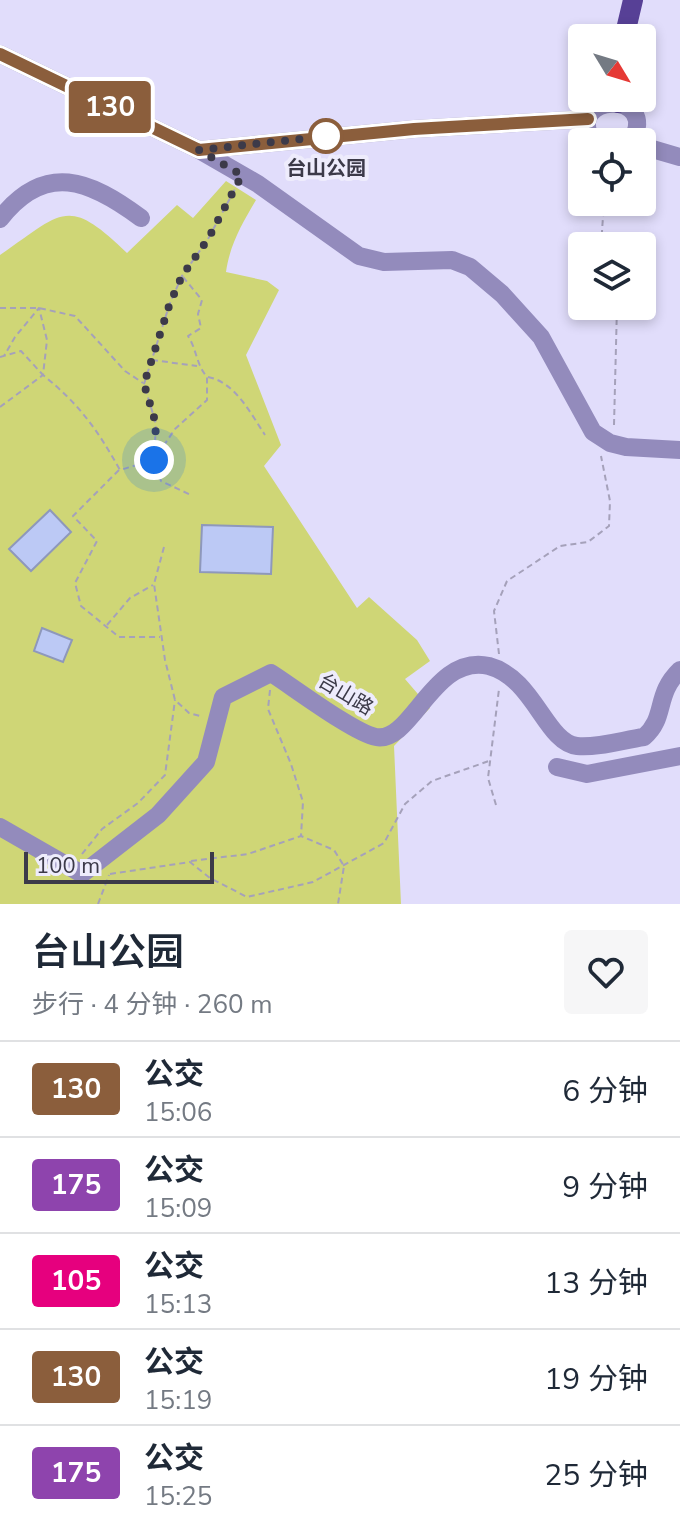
<!DOCTYPE html>
<html lang="zh">
<head>
<meta charset="utf-8">
<style>
  :root { --surface:#fff; --page:#f6f6f7; --text:#1f2937; --muted:#747a83; --line:#e0e1e3 }
  body { margin:0; font-family:"Nunito Sans","Noto Sans SC",sans-serif; background:var(--page); color:var(--text); height:100vh; display:flex; flex-direction:column; font-size:30px; white-space:nowrap }
  * { box-sizing:border-box; margin:0 }
  p { font-size:26px; color:var(--muted) }
  .icon { flex:none; width:44px; height:44px; fill:none; stroke:currentColor; stroke-width:2; stroke-linecap:round; stroke-linejoin:round }
  .map { position:relative; height:904px; overflow:hidden }
  .side { display:flex; flex-direction:column; background:var(--surface); flex:1 }
  .side>* { flex:none }
  .badge { padding:0 16px; border-radius:6px; font-size:28px; line-height:52px }
  .needle { width:52px; rotate:128deg }
  .buttons { position:absolute; left:568px; top:24px; display:grid; gap:16px }
  .buttons a { display:grid; place-items:center; width:88px; height:88px; border-radius:8px; background:var(--surface); box-shadow:0 4px 12px #0003; font-size:40px }
  .scale { position:absolute; left:24px; bottom:20px; width:190px; box-sizing:border-box; padding-left:8px; border:4px solid #3c3a49; border-top:0; font-size:22px; line-height:28px; white-space:nowrap; color:#3c3a49; -webkit-text-stroke:6px #eeecfc; paint-order:stroke }
  .you { position:absolute; width:40px; height:40px; margin:-20px; border:6px solid #fff; border-radius:50%; background:#1a73e8; box-shadow:0 0 0 12px #1a73e833 }
  .map>.badge { position:absolute; translate:-50% -50%; box-shadow:0 0 0 4px #fff }
  .round { display:grid; place-items:center; flex:none; width:84px; height:84px; border-radius:8px; background:var(--page) }
  .head { display:flex; align-items:center; justify-content:space-between; height:136px; padding:0 32px }
  h1 { font-size:38px; font-weight:600; line-height:60px }
  ul { padding:0; list-style:none }
  li { display:flex; align-items:center; gap:24px; height:96px; padding:0 32px; border-top:2px solid var(--line) }
  li div { flex:1 }
  li b { display:block; font-size:30px }
  li em { font-style:normal }
  li .badge { min-width:88px; font-weight:700; text-align:center }
  .map>svg:first-child { display:block }
  .green { fill:#cfd676 }
  .building { fill:#bcc9f5; stroke:#8e98bb; stroke-width:2 }
  .lines { fill:none; stroke-linecap:round; stroke-linejoin:round }
  .path { stroke:#a5a1ba; stroke-width:2; stroke-dasharray:6 4; stroke-linecap:butt }
  .minor { stroke:#938bbc; stroke-width:18 }
  .major { stroke:#574096; stroke-width:20 }
  .line-casing { stroke:#fff; stroke-width:18 }
  .line { stroke:#8b5e3c; stroke-width:12 }
  .walk { stroke:#3c3a49; stroke-width:8; stroke-dasharray:0 14.4 }
  .stop-dot { fill:#fff; stroke:#8b5e3c; stroke-width:4 }
  .labels { text-anchor:middle; stroke-width:8; stroke-linejoin:round; paint-order:stroke }
  .stop-label { font-size:20px; font-weight:bold; fill:#3c3a49; stroke:#eeecfc }
  .street-label { font-size:20px; fill:#3c3a49; stroke:#eeecfc }
</style>
</head>
<body>
<div class="map">
<svg width="680" height="904" viewBox="0 0 680 904">
  <rect width="100%" height="100%" fill="#e1ddfb"/>
  <!-- green -->
  <path class="green" d="M 226,181 L 256,200 C 242,224 230,244 226,272 L 267,281 L 279,290 L 246,355 L 281,445 L 264,466 L 357,608 L 369,597 L 417,640 L 430,661 L 405,679 L 430,708 L 394,746 L 401,904 L 0,904 L 0,255 C 63,212 67,195 127,253 L 177,205 L 193,218 Z"/>
  <!-- building -->
  <g class="building">
    <path d="M 50,510 L 71,532 L 31,571 L 9,549 Z"/>
    <path d="M 202,525 L 273,527 L 271,574 L 200,572 Z"/>
    <path d="M 42,628 L 72,640 L 63,662 L 34,651 Z"/>
  </g>
  <g class="lines">
    <!-- path -->
    <g class="path">
      <path d="M 601,246 L 604,202"/>
      <path d="M 183,277 L 202,300 L 198,314 L 201,328 L 188,336 C 197,350 196,364 207,377 L 207,400 L 175,429 L 154,460 L 161,481 L 191,495"/>
      <path d="M 0,308 L 39,308 L 75,316 L 125,371 L 143,383"/>
      <path d="M 0,357 L 21,351 L 43,375 L 47,340 L 39,308 L 15,337 L 4,356"/>
      <path d="M 152,360 L 197,366"/>
      <path d="M 208,377 C 235,382 251,414 265,435"/>
      <path d="M 0,407 L 43,375 C 79,404 97,429 120,470 L 154,460 L 156,424 L 144,384 L 170,303 L 182,276 L 208,239 L 235,189"/>
      <path d="M 614,425 L 617,306"/>
      <path d="M 119,470 L 73,516 L 97,541 L 75,583 L 81,606 L 119,637 L 160,637"/>
      <path d="M 164,547 L 154,584 L 165,660 L 175,700 L 189,713 L 200,716"/>
      <path d="M 107,625 L 130,598 L 153,585"/>
      <path d="M 499,654 L 494,611 L 507,581 L 560,546 L 588,542 L 609,526 L 610,501 L 601,456"/>
      <path d="M 270,690 L 268,709 L 291,764 L 303,802 L 301,836"/>
      <path d="M 496,805 L 488,778 L 499,689"/>
      <path d="M 82,854 L 102,829 L 138,803 L 165,775 L 175,700"/>
      <path d="M 191,861 L 248,854 L 301,836 L 334,850 L 344,866 L 338,904"/>
      <path d="M 110,874 L 190,862 L 210,878 L 247,897 L 313,882 L 384,843 L 405,804 L 432,781 L 489,761"/>
      <path d="M 98,904 L 109,875"/>
    </g>
    <!-- minor -->
    <g class="minor">
      <path d="M 0,54 L 199,150 L 414,129 L 588,119"/>
      <path d="M 593,142 C 562,93 662,89 631,142"/>
      <path d="M 642,146 L 680,157"/>
      <path d="M 199,150 L 258,184 L 359,256 L 384,262 L 452,260 L 470,267 L 502,294 L 541,337 L 593,432 L 610,443 L 626,447 L 680,450"/>
      <path d="M 0,219 C 45,161 90,180 141,218"/>
      <path d="M 557,767 L 587,774 L 680,756"/>
      <path d="M 0,827 L 82,874 L 158,815 L 206,762 L 223,697 L 271,673 C 293,687 354,733 376,737 C 412,744 433,653 489,666 C 534,678 546,743 577,746 C 598,748 623,740 644,737 C 667,717 654,695 680,670"/>
    </g>
    <!-- major -->
    <g class="major">
      <path d="M 624,38 L 633,0"/>
      <path d="M 618,103 L 619,98"/>
    </g>
  </g>
  <g class="lines">
    <!-- line casing -->
    <g class="line-casing">
      <path id="line" d="M 0,54 L 199,150 L 414,129 L 588,119"/>
    </g>
    <!-- line -->
    <use href="#line" class="line"/>
    <!-- walk -->
    <path class="walk" d="M 154,460 L 156,424 L 144,384 L 170,303 L 182,276 L 208,239 L 242,175 L 199,150 L 329,136 L 326,136"/>
  </g>
  <!-- markers -->
  <circle class="stop-dot" cx="326" cy="136" r="16"/>
  <g class="labels">
    <!-- stop labels -->
    <g class="stop-label">
      <text x="326" y="175">台山公园</text>
    </g>
    <!-- street labels -->
    <g class="street-label">
      <text transform="translate(346 694) rotate(31)" y="7">台山路</text>
    </g>
  </g>
</svg>
<div class="buttons">
<a><svg class="needle" viewBox="-14 -14 28 28"><path d="M0-13l5 13h-10z" fill="#e53935"/><path d="M0 13l5-13h-10z" fill="#747a83"/></svg></a>
<a><svg class="icon" aria-label="locate" viewBox="0 0 24 24"><circle cx="12" cy="12" r="6"/><path d="M12 2v4M12 18v4M2 12h4M18 12h4"/></svg></a>
<a><svg class="icon" aria-label="layers" viewBox="0 0 24 24"><path d="M12 4l9 5-9 5-9-5zM3 14l9 5 9-5"/></svg></a>
</div>
<div class="scale">100 m</div>
<div class="you" style="left:154px;top:460px"></div>
<b class="badge" style="left:110px;top:107px;background:#8b5e3c;color:#fff">130</b>
</div>
<section class="side">
<div class="head"><div><h1>台山公园</h1><p>步行 · 4 分钟 · 260 m</p></div><a class="round"><svg class="icon" aria-label="heart" viewBox="0 0 24 24"><path d="M12 20l-8-8c-3-5 5-10 8-4 3-6 11-1 8 4z"/></svg></a></div>
<ul>
<li><span class="badge" style="background:#8b5e3c;color:#fff">130</span><div><b>公交</b><p>15:06</p></div><em>6 分钟</em></li>
<li><span class="badge" style="background:#8e44ad;color:#fff">175</span><div><b>公交</b><p>15:09</p></div><em>9 分钟</em></li>
<li><span class="badge" style="background:#e6007e;color:#fff">105</span><div><b>公交</b><p>15:13</p></div><em>13 分钟</em></li>
<li><span class="badge" style="background:#8b5e3c;color:#fff">130</span><div><b>公交</b><p>15:19</p></div><em>19 分钟</em></li>
<li><span class="badge" style="background:#8e44ad;color:#fff">175</span><div><b>公交</b><p>15:25</p></div><em>25 分钟</em></li>
</ul>
</section>
</body>
</html>
